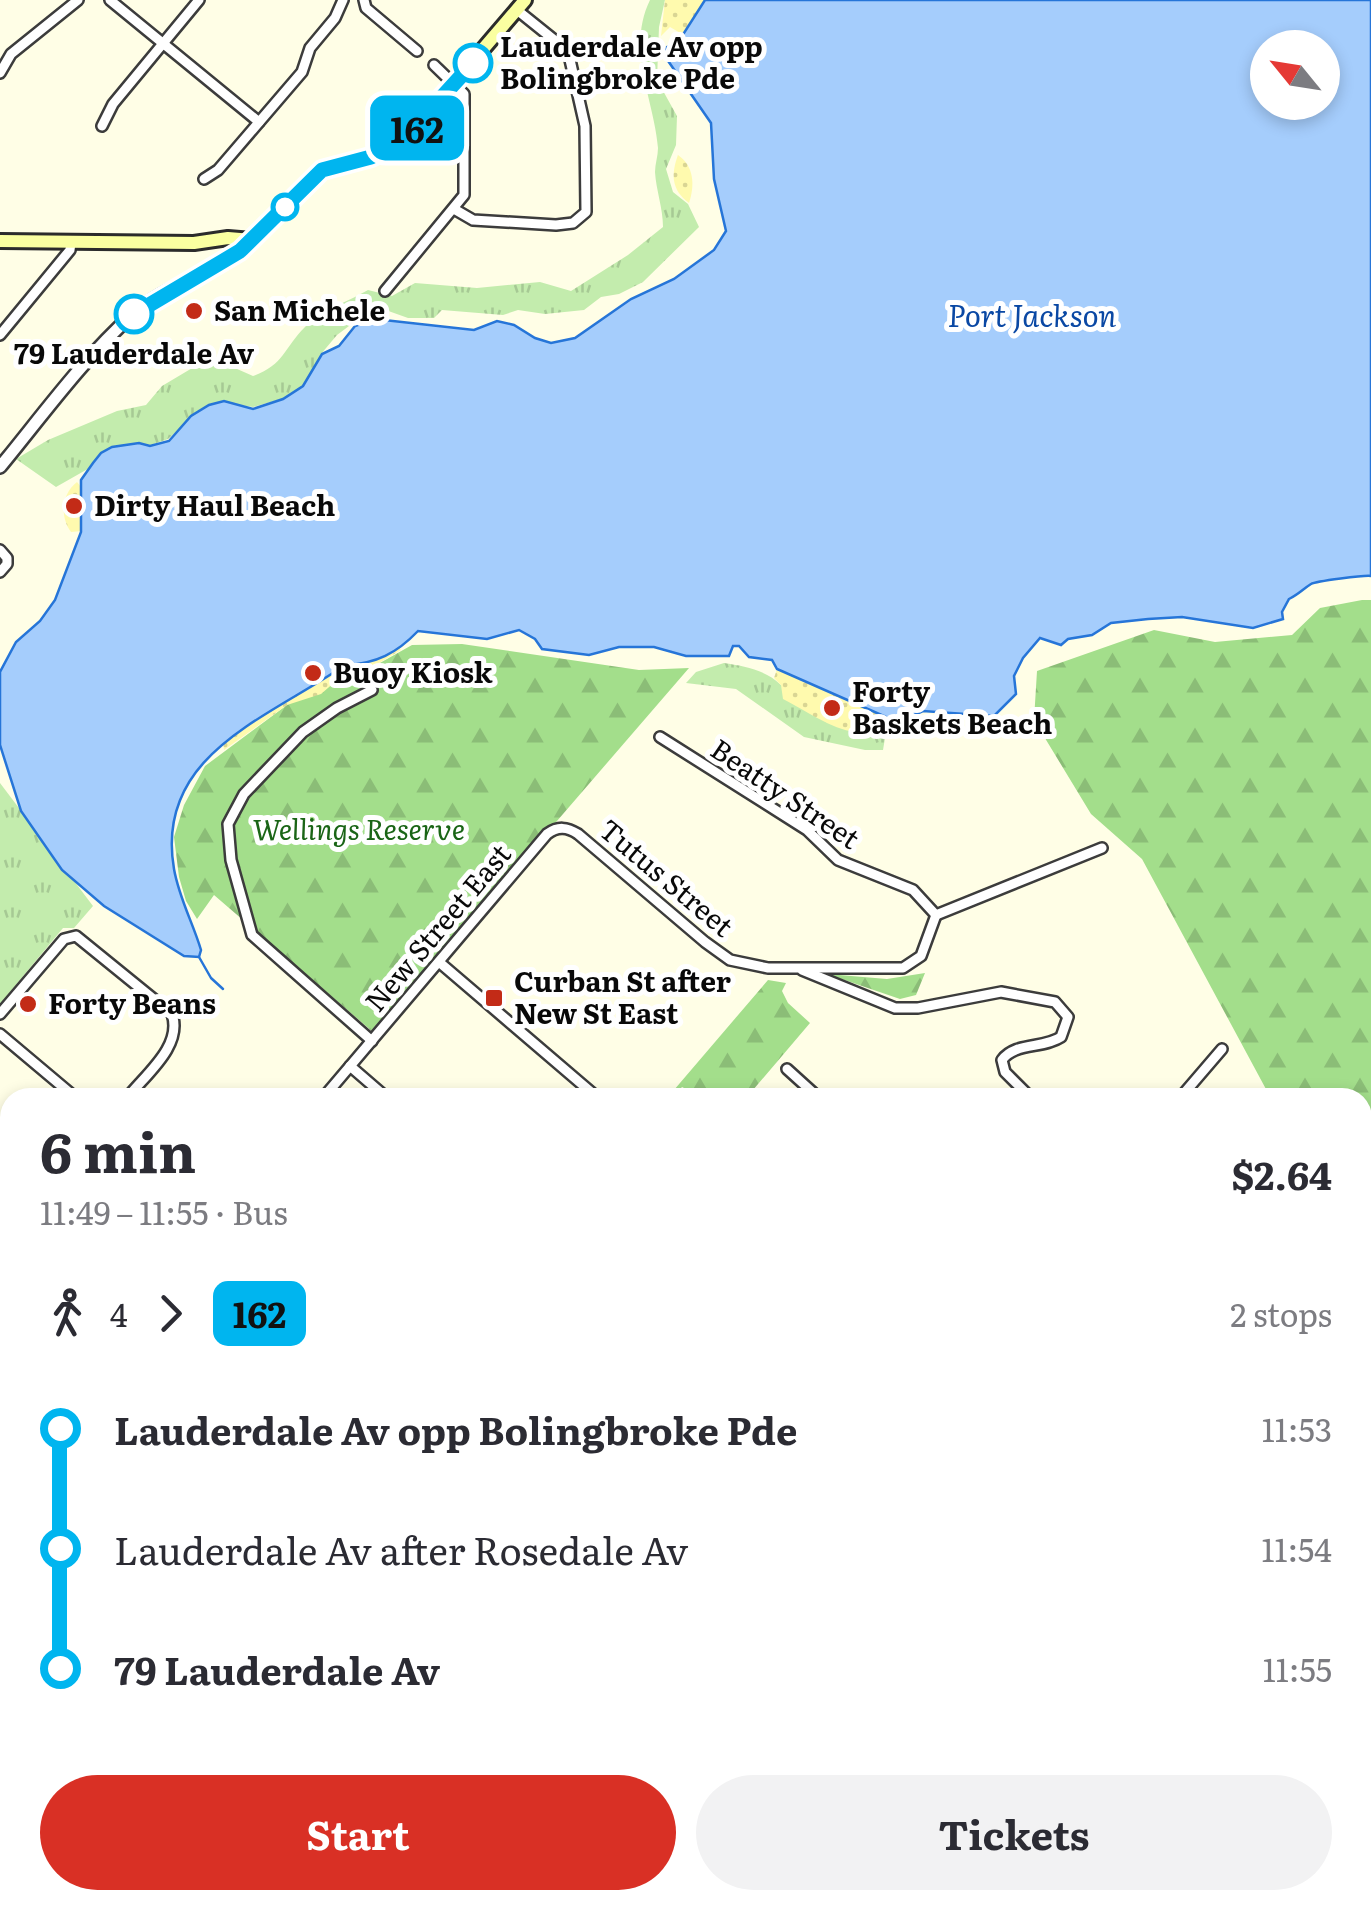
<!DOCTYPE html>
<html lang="en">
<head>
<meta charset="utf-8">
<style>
  :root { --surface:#fff; --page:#f2f2f3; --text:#2b2b33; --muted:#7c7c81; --accent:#d93025 }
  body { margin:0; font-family:Literata,serif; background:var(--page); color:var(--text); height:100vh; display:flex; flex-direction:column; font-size:38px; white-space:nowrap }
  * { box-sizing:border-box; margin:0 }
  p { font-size:32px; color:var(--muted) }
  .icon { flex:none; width:55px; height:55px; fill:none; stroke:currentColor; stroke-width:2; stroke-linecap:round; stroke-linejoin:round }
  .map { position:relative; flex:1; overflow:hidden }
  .side { position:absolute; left:0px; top:1088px; width:1372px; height:822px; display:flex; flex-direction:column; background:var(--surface); border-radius:30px 30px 0 0; box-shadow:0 5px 15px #0003 }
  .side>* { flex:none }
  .badge { padding:0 20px; border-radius:15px; font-size:35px; line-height:65px }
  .needle { width:65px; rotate:300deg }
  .buttons { position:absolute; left:1250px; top:30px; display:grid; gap:20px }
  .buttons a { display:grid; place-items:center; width:90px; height:90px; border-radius:50%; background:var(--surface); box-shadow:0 5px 15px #0003; font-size:50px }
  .map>.badge { position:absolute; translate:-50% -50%; box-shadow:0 0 0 5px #fff }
  .legs { display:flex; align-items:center; gap:15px; height:110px; padding:0 40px; font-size:32px }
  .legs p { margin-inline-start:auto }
  .headline { display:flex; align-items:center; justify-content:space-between; height:170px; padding:0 40px }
  h1 { font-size:55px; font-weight:700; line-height:75px }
  .primary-button { display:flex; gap:20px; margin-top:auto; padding:20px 40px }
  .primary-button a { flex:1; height:115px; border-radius:60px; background:var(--accent); color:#fff; font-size:40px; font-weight:700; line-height:115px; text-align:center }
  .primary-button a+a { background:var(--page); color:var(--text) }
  ul { padding:0 40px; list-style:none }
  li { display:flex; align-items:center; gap:35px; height:120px; font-size:38px }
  li i { display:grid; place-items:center; width:15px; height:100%; margin:0 12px; background:currentColor }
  li i::after { content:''; width:25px; height:25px; margin:-12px; border:8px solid; border-radius:50%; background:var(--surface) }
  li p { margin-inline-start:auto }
  li:first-child i { background:linear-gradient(#0000 50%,currentColor 0) }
  li:last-child i { background:linear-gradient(currentColor 50%,#0000 0) }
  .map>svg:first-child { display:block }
  .grass { fill:url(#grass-tufts) }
  .forest { fill:url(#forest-firs) }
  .sand { fill:url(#sand-dots) }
  .pitch { fill:#d9f2bf }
  .water { fill:#a5cdfc; stroke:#2675d8; stroke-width:2.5; fill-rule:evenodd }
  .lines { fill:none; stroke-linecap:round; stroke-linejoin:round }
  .stream { stroke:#2675d8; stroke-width:2.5 }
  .minor-casing { stroke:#3c3c3c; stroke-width:14 }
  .tertiary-casing { stroke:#3c3c3c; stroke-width:16 }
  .secondary-casing { stroke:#2b2b2b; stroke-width:18 }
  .minor { stroke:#fff; stroke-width:9 }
  .tertiary { stroke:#fff; stroke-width:11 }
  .secondary { stroke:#faffa1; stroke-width:12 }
  .line-1-casing { stroke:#fff; stroke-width:22 }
  .line-1 { stroke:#00b5ef; stroke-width:15 }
  .stop-1-dot { fill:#fff; stroke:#00b5ef; stroke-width:5 }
  .poi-dot { fill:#c32b17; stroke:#fff; stroke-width:4 }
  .labels { text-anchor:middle; stroke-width:10; stroke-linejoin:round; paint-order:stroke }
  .stop-label { font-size:28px; font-weight:bold; fill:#090909; stroke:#fff; text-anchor:start }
  .poi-label { font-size:28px; font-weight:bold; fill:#090909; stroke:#fff; text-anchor:start }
  .street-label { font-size:28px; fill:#090909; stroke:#fff }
  .park-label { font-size:28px; font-style:italic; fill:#1a6516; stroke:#fff }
  .water-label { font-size:30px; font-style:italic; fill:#0a48a4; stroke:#fff }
</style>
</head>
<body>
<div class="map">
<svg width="1371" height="1908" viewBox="0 0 1371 1908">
  <defs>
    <pattern id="grass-tufts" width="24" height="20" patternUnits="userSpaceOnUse" patternTransform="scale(2.5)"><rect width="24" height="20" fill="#c3ecad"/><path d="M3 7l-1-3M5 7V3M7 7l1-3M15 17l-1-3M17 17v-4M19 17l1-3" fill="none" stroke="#a6c994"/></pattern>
    <pattern id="forest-firs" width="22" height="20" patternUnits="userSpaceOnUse" patternTransform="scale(2.5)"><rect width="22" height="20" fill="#a3de8b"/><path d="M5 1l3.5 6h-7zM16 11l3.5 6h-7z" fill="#8bbd77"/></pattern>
    <pattern id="sand-dots" width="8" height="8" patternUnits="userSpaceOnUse" patternTransform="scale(2.5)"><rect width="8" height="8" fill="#fffaae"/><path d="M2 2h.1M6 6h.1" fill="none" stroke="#d9d594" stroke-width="1.8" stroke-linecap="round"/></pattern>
  </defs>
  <rect width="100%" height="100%" fill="#fffee6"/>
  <!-- grass -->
  <g class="grass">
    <path d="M 650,0 L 665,0 L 659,27 L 657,80 L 677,116 L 676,145 L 666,169 L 673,192 L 688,204 L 699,227 L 643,282 L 619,294 L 601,297 L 584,310 L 545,314 L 518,310 L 503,315 L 442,310 L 434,318 L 408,318 L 380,308 L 365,314 L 337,335 L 321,354 L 308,384 L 285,398 L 253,407 L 220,402 L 199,411 L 168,439 L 93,466 L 56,487 L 16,459 L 48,440 L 117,411 L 146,405 L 162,386 L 204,361 L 219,361 L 253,376 C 284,365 284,348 305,327 C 321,311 349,301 368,290 L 392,296 L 415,283 L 477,288 L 540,282 L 571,291 L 628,255 L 663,227 C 663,208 656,190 655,172 C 655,164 658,156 658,148 C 654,99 626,49 650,0 Z"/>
    <path d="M 724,663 C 744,666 766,670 781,685 L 874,735 L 886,732 L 883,750 L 865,750 L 804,737 L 736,689 L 686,683 L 696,672 Z"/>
    <path d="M 0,783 L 93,906 L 74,928 L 63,928 L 0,1004 Z"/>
    <path d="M 1362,1210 L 1371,1228 L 1371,1610 L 1362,1605 Z"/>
  </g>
  <!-- forest -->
  <g class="forest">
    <path d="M 1362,600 L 1371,600 L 1371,1228 L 1363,1210 L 1362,1098 L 1288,1097 L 1267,1091 L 1142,859 L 1091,814 L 1034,720 L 1037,671 L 1154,630 L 1215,642 L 1292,635 L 1320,608 Z"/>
    <path d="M 462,644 L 639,670 L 689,668 L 374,1033 L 214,895 L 197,919 L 186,901 L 179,877 L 174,837 L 184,805 L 205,766 L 287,705 L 343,675 L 362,673 L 412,645 Z"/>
    <path d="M 925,973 L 916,995 L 900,999 L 827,974 L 887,979 Z"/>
    <path d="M 768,980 L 786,983 L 782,991 L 788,1003 L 810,1023 L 747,1097 L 702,1097 L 682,1087 L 673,1097 L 668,1097 Z"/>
    <path d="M 1362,1535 L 1371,1538 L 1371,1592 L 1363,1586 Z"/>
    <path d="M 1362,1605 L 1371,1610 L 1371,1776 L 1362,1769 Z"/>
  </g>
  <!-- sand -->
  <g class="sand">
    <path d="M 665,0 L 705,0 L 682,34 L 670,27 L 661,36 Z"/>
    <path d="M 678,155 C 694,166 695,185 689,203 C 671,190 671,174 678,155 Z"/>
    <path d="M 77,482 L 81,487 L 82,531 L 71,532 C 60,517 61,494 77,482 Z"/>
    <path d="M 397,645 L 401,650 L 362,673 L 343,675 L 321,694 L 287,705 L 224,750 L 223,741 L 300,680 Z"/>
    <path d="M 777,669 L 886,717 L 901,721 L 911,716 L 908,724 C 851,744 835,727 783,699 L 781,685 L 774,678 Z"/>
  </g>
  <!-- pitch -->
  <g class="pitch">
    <path d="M 1363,1329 C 1371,1347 1371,1373 1363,1392 Z"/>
    <path d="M 1371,1419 L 1371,1522 L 1363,1521 L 1362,1420 Z"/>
  </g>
  <!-- water -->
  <path class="water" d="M 705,0 L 1371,0 L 1371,576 C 1365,575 1316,581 1311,584 C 1303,589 1299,594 1289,599 L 1282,612 L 1283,619 L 1253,628 L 1182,617 L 1148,619 L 1111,623 L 1092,635 L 1068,639 L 1061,645 L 1040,638 L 1023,658 L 1014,676 L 1016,694 L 994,716 L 923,711 L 901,721 L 886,717 L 777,669 L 772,660 L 749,657 L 739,646 L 733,646 L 729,656 L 686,656 L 654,647 L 619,647 L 589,655 L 542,649 L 535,639 L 519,630 L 487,639 L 418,631 C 397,653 376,664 345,665 C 269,718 154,754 174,869 C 179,898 193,923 201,950 L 199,957 L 184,956 L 104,906 L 62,870 L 21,811 L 0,745 L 0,672 L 16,642 L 40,621 L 55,600 L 81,532 L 81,480 L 93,463 L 101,453 L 112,447 L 139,443 L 150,446 L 169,441 L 191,416 L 209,405 L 224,401 L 253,409 L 283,399 L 303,386 L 322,354 L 339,346 L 355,326 L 375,319 L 474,330 L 497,321 L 514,325 L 535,338 L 551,343 L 575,338 L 631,299 L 674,279 L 714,250 L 726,231 L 714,179 L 711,123 L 664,55 L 667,47 L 677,44 ZM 1268,48 L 1322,48 L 1322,102 L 1268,102 Z"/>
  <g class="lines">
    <!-- stream -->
    <path class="stream" d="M 199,957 L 211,978 L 223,989"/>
    <!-- minor casing -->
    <g class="minor-casing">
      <g id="minor">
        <path d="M 110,0 L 259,122"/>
        <path d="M 364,0 L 366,8 L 417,51"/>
        <path d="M 0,73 L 11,54 L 78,0"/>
        <path d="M 102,126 L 113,104 L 199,0"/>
        <path d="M 204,179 L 218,170 L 302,72 L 310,48 L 335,18 L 343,0"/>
        <path d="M 454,209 L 473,220 L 556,225 L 573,223 L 586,212 L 585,126 L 568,51 L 517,10"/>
        <path d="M 385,291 L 464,195 L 464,94 L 434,65"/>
        <path d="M 0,335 L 70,250 L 71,243"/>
        <path d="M 0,550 L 7,558 L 7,564 L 0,572"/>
        <path d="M 660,737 L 807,830 L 838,860 L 913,890 L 936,915 L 1102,848"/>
        <path d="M 439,962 L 598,1098"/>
        <path d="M 802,970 L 895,1008 L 918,1008 L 1001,992 L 1055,1002 L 1068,1017 L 1061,1037 C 1043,1049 1015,1042 1002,1060 L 1005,1072 L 1031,1098"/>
        <path d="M 0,1014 L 64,939 L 76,936 L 172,1014 C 183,1046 146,1074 127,1098"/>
        <path d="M 0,1034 L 76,1098"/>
        <path d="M 372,1041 L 252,935 L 231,860 L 228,824 L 244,794 L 303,732 L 337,708 L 372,690"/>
        <path d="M 350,1066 L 387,1098"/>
        <path d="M 787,1069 L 819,1098"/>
        <path d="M 323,1098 L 547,834 C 558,826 567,827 578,834 L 705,942 L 730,960 L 768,968 L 903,968 L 921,956 L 936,915"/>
        <path d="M 1180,1098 L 1222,1049"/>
        <path d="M 0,1187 L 10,1195"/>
        <path d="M 1362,1247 L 1371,1264"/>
        <path d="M 1362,1591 L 1371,1596"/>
        <path d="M 0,1598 L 10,1588"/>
        <path d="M 0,1634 L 10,1642"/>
        <path d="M 0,1737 L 10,1745"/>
        <path d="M 1362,1851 L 1371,1858"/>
        <path d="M 322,1900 L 332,1908"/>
        <path d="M 488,1900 L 498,1908"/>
        <path d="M 842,1900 L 852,1908"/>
        <path d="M 1034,1900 L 1044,1908"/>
        <path d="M 286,1908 L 293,1900"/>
        <path d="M 1080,1908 L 1087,1900"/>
      </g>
    </g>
    <!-- tertiary casing -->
    <g class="tertiary-casing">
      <g id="tertiary">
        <path d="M 0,467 C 42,416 83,359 133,314 C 169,284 217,272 252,240"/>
        <path d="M 0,1352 L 10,1361"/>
        <path d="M 655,1900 L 665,1908"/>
        <path d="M 739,1908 L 746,1900"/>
      </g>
    </g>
    <!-- secondary casing -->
    <g class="secondary-casing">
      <path id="secondary" d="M 0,241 L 194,243 L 228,238 L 252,240 L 322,170 L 371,157 L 407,138 L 525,0"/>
    </g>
    <!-- minor -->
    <use href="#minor" class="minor"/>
    <!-- tertiary -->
    <use href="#tertiary" class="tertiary"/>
    <!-- secondary -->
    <use href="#secondary" class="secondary"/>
  </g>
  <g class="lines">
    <!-- line-1 casing -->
    <g class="line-1-casing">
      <path id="line-1" d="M 134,314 L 240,251 L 322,170 L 371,157 L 400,143 L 473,63"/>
    </g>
    <!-- line-1 -->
    <use href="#line-1" class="line-1"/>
  </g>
  <!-- markers -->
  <g class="stop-1-dot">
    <circle cx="473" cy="63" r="18"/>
    <circle cx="285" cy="207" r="12"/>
    <circle cx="134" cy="314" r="18"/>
  </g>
  <g class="poi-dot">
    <circle cx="194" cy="311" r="10"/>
    <circle cx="74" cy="506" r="10"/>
    <circle cx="313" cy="673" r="10"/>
    <circle cx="832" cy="708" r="10"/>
    <rect x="484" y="988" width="20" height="20" rx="5"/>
    <circle cx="28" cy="1004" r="10"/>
  </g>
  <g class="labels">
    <!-- stop labels -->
    <g class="stop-label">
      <text x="500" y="57">Lauderdale Av opp<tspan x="500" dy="32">Bolingbroke Pde</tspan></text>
      <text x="134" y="364" text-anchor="middle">79 Lauderdale Av</text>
    </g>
    <!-- poi labels -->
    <g class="poi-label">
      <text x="214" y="321">San Michele</text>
      <text x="94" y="516">Dirty Haul Beach</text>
      <text x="333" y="683">Buoy Kiosk</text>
      <text x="852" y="702">Forty<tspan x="852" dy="32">Baskets Beach</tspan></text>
      <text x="514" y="992">Curban St after<tspan x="514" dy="32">New St East</tspan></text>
      <text x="48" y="1014">Forty Beans</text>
    </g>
    <!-- street labels -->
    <g class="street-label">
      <text transform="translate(785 794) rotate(34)" y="10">Beatty Street</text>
      <text transform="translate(666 878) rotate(40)" y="10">Tutus Street</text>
      <text transform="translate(438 928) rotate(-50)" y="10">New Street East</text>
    </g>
    <!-- park labels -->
    <g class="park-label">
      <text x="359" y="840">Wellings Reserve</text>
    </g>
    <!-- water labels -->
    <g class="water-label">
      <text x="1032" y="327">Port Jackson</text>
    </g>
  </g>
</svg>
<div class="buttons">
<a><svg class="needle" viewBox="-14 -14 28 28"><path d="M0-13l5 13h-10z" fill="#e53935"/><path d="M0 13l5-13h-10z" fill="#7c7c81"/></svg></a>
</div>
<b class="badge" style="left:417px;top:128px;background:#00b5ef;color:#111">162</b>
<section class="side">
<div class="headline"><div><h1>6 min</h1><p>11:49 – 11:55 · Bus</p></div><b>$2.64</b></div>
<div class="legs"><svg class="icon" aria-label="walk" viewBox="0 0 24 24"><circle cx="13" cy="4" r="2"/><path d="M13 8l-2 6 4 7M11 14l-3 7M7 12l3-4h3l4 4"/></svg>4<svg class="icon" aria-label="forward" viewBox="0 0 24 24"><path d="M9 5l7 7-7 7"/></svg><b class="badge" style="background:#00b5ef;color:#111">162</b><p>2 stops</p></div>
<ul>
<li><i style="color:#00b5ef"></i><b>Lauderdale Av opp Bolingbroke Pde</b><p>11:53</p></li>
<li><i style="color:#00b5ef"></i><span>Lauderdale Av after Rosedale Av</span><p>11:54</p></li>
<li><i style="color:#00b5ef"></i><b>79 Lauderdale Av</b><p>11:55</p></li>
</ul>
<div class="primary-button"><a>Start</a><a>Tickets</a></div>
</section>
</div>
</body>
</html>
